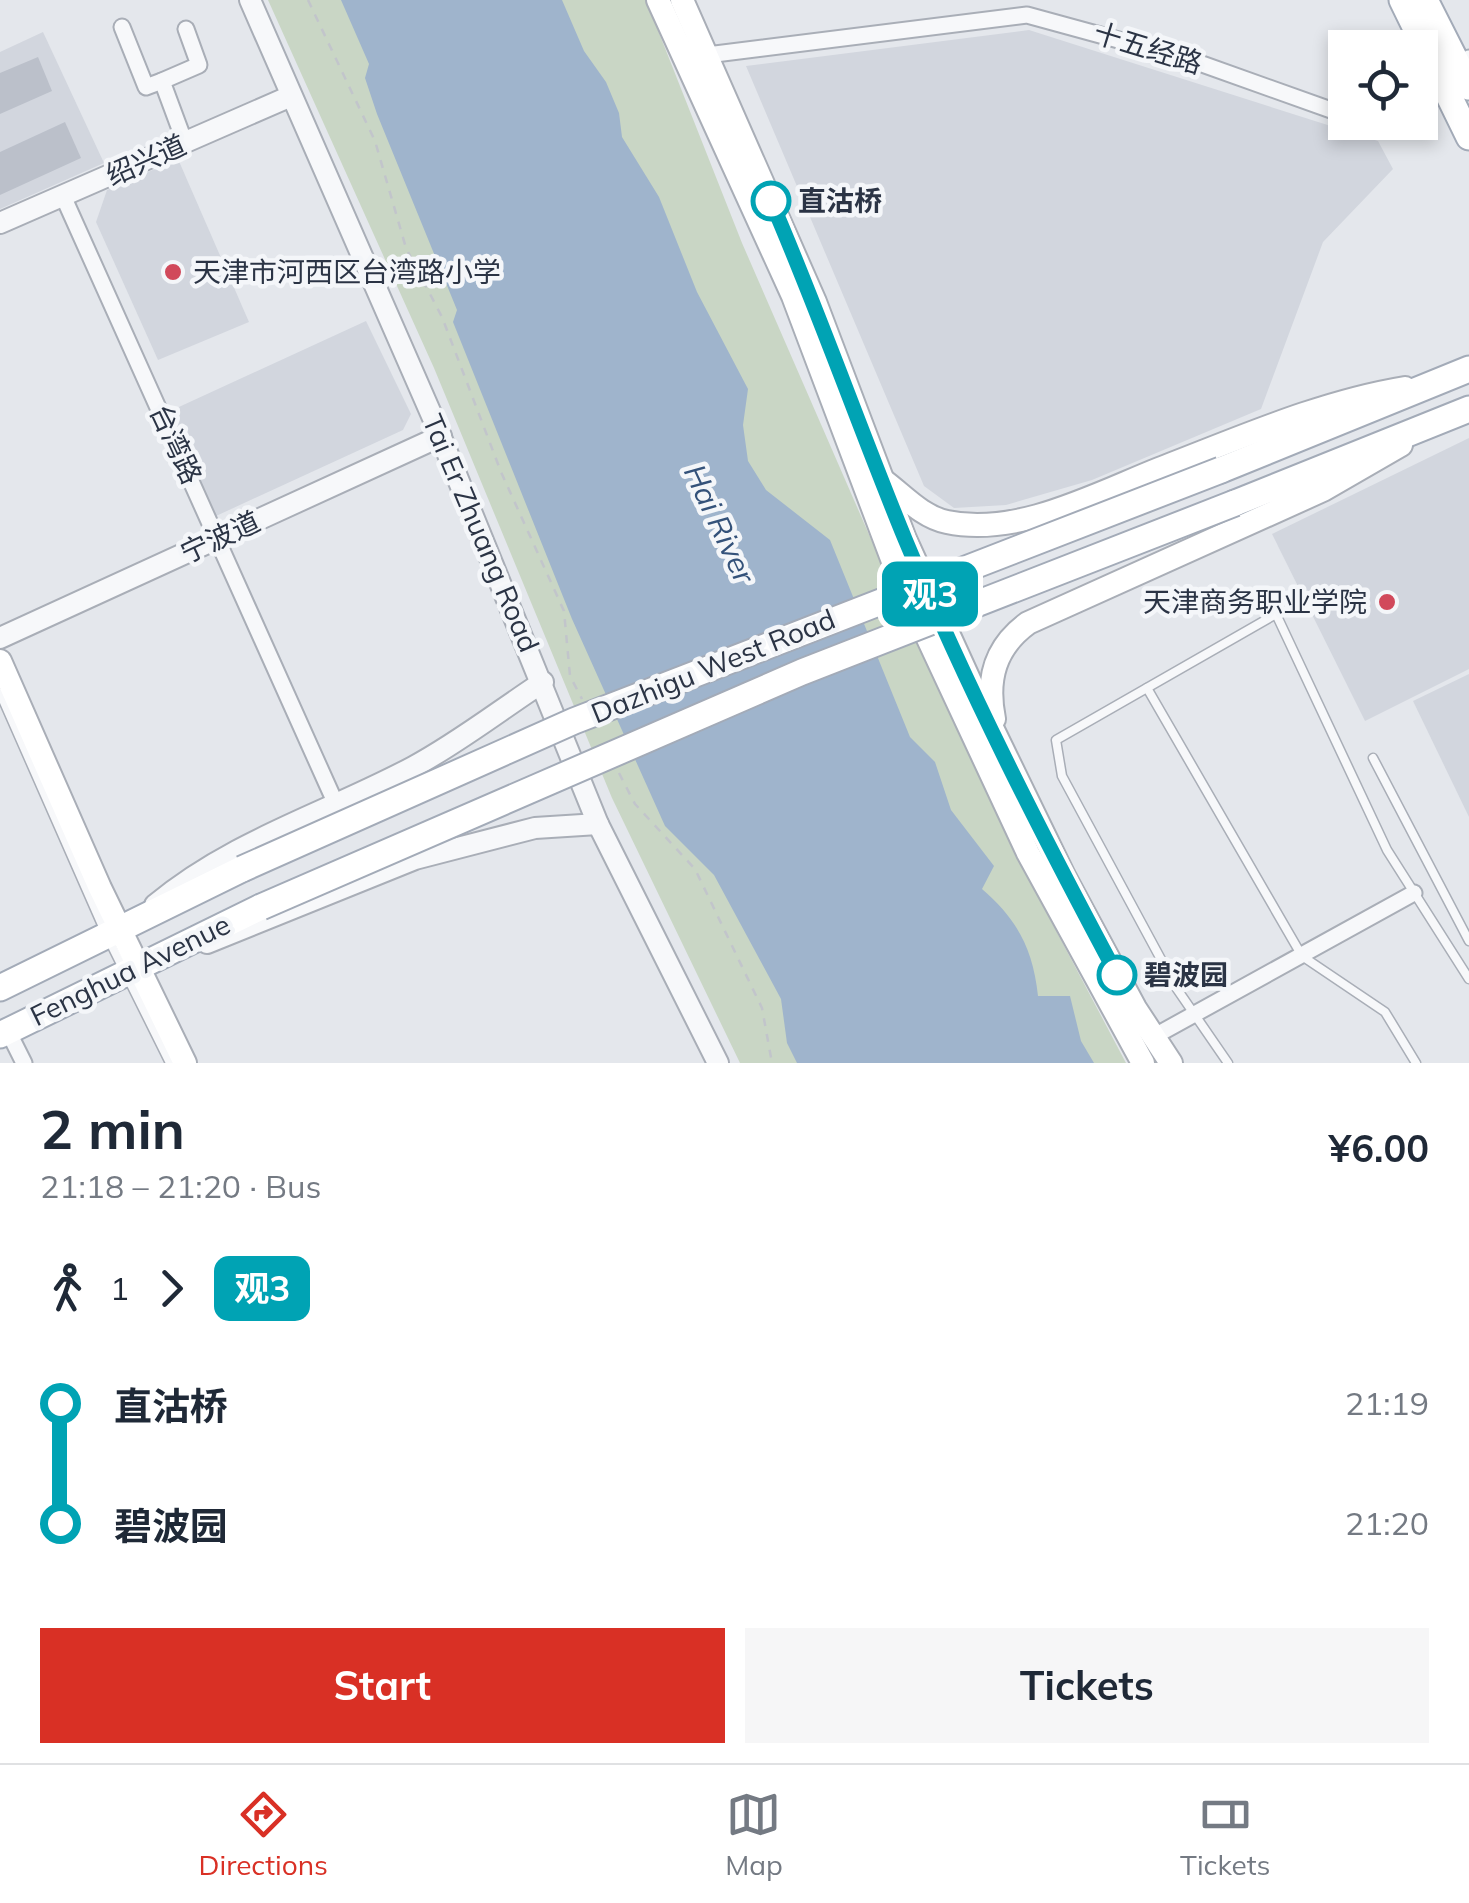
<!DOCTYPE html>
<html lang="en">
<head>
<meta charset="utf-8">
<style>
  :root { --surface:#fff; --page:#f6f6f7; --text:#1f2937; --muted:#747a83; --line:#e0e1e3; --accent:#d93025 }
  body { margin:0; font-family:Mulish,"Noto Sans SC",sans-serif; background:var(--page); color:var(--text); height:100vh; display:flex; flex-direction:column; font-size:38px; white-space:nowrap }
  * { box-sizing:border-box; margin:0 }
  p { font-size:32px; color:var(--muted) }
  .icon { flex:none; width:55px; height:55px; fill:none; stroke:currentColor; stroke-width:2; stroke-linecap:round; stroke-linejoin:round }
  .map { position:relative; height:1063px; overflow:hidden }
  .panel { display:flex; flex-direction:column; background:var(--surface); flex:1 }
  .panel>* { flex:none }
  .badge { padding:0 20px; border-radius:15px; font-size:35px; line-height:65px }
  .controls { position:absolute; left:1328px; top:30px; display:grid; gap:20px }
  .controls a { display:grid; place-items:center; width:110px; height:110px; border-radius:0px; background:var(--surface); box-shadow:0 5px 15px #0003; font-size:50px }
  .map>.badge { position:absolute; translate:-50% -50%; box-shadow:0 0 0 5px #fff }
  .legs { display:flex; align-items:center; gap:15px; height:110px; padding:0 40px; font-size:32px }
  .legs p { margin-inline-start:auto }
  .overview { display:flex; align-items:center; justify-content:space-between; height:170px; padding:0 40px }
  h1 { font-size:55px; font-weight:700; line-height:75px }
  .button { display:flex; gap:20px; margin-top:auto; padding:20px 40px }
  .button a { flex:1; height:115px; border-radius:0px; background:var(--accent); color:#fff; font-size:40px; font-weight:700; line-height:115px; text-align:center }
  .button a+a { background:var(--page); color:var(--text) }
  ul { padding:0 40px; list-style:none }
  li { display:flex; align-items:center; gap:35px; height:120px; font-size:38px }
  li i { display:grid; place-items:center; width:15px; height:100%; margin:0 12px; background:currentColor }
  li i::after { content:''; width:25px; height:25px; margin:-12px; border:8px solid; border-radius:50%; background:var(--surface) }
  li p { margin-inline-start:auto }
  li:first-child i { background:linear-gradient(#0000 50%,currentColor 0) }
  li:last-child i { background:linear-gradient(currentColor 50%,#0000 0) }
  .menu { display:flex; justify-content:space-around; align-items:center; height:140px; border-top:2px solid var(--line); background:var(--surface); font-size:28px; color:var(--muted) }
  .menu a { display:grid; justify-items:center; gap:5px }
  .menu .current { color:var(--accent) }
  .map>svg:first-child { display:block }
  .built { fill:#d2d6de }
  .green { fill:#c9d6c5 }
  .water { fill:#9fb4cc }
  .building { fill:#bbc0ca }
  .lines { fill:none; stroke-linecap:round; stroke-linejoin:round }
  .service-casing { stroke:#a9aeb7; stroke-width:11 }
  .minor-casing { stroke:#a9aeb7; stroke-width:19 }
  .tertiary-casing { stroke:#a9aeb7; stroke-width:24 }
  .secondary-casing { stroke:#a9aeb7; stroke-width:26 }
  .primary-casing { stroke:#a3abb8; stroke-width:29 }
  .path { stroke:#c2c5cb; stroke-width:2.5; stroke-dasharray:8 8; stroke-linecap:butt }
  .service { stroke:#f7f8fa; stroke-width:8 }
  .minor { stroke:#f7f8fa; stroke-width:15 }
  .tertiary { stroke:#f7f8fa; stroke-width:20 }
  .secondary { stroke:#fff; stroke-width:22 }
  .primary { stroke:#fff; stroke-width:25 }
  .primary-bridge-casing { stroke:#a3abb8; stroke-width:29; stroke-linecap:butt }
  .primary-bridge { stroke:#fff; stroke-width:25 }
  .line-1-casing { stroke:#fff; stroke-width:22 }
  .line-1 { stroke:#00a3b4; stroke-width:15 }
  .stop-1-dot { fill:#fff; stroke:#00a3b4; stroke-width:5 }
  .poi-dot { fill:#d1495b; stroke:#f4f6f9; stroke-width:4 }
  .labels { text-anchor:middle; stroke-width:9; stroke-linejoin:round; paint-order:stroke }
  .street-label { font-size:28px; fill:#2b3445; stroke:#f4f6f9 }
  .stop-label { font-size:28px; font-weight:bold; fill:#2b3445; stroke:#f4f6f9; text-anchor:start }
  .poi-label { font-size:28px; fill:#2b3445; stroke:#f4f6f9; text-anchor:start }
  .water-label { font-size:30px; font-style:italic; fill:#34527a; stroke:#f4f6f9 }
</style>
</head>
<body>
<div class="map">
<svg width="1469" height="1063" viewBox="0 0 1469 1063">
  <rect width="100%" height="100%" fill="#e4e7ec"/>
  <!-- built -->
  <g class="built">
    <path d="M 1029,30 L 1378,141 L 1393,169 L 1323,242 L 1261,409 L 1092,480 L 1006,505 L 954,508 L 924,486 L 746,66 Z"/>
    <path d="M 43,32 L 104,163 L 0,209 L 0,52 Z"/>
    <path d="M 178,159 L 249,322 L 158,360 L 96,222 L 107,190 Z"/>
    <path d="M 366,321 L 411,414 L 403,430 L 216,516 L 168,412 Z"/>
    <path d="M 1469,438 L 1469,669 L 1365,721 L 1272,534 Z"/>
    <path d="M 1469,674 L 1469,817 L 1413,701 Z"/>
  </g>
  <!-- green -->
  <path class="green" d="M 268,0 L 646,0 L 742,243 L 908,624 L 1033,887 L 1126,1063 L 740,1063 L 612,798 L 434,368 Z"/>
  <!-- water -->
  <path class="water" d="M 341,0 L 562,0 L 584,51 L 606,82 L 619,113 L 622,137 L 659,197 L 697,292 L 748,389 L 743,425 L 748,461 L 766,490 L 830,540 L 910,737 L 935,762 L 951,810 L 994,866 L 982,889 C 1017,919 1033,949 1038,996 L 1070,996 L 1081,1041 L 1094,1063 L 797,1063 L 787,1043 L 781,999 L 714,875 L 665,826 L 572,619 L 453,322 L 457,310 L 377,114 L 365,78 L 369,64 Z"/>
  <!-- building -->
  <g class="building">
    <path d="M 38,57 L 52,91 L 0,114 L 0,73 Z"/>
    <path d="M 65,122 L 81,158 L 0,195 L 0,152 Z"/>
  </g>
  <g class="lines">
    <!-- service casing -->
    <g class="service-casing">
      <g id="service">
        <path d="M 1147,688 L 1302,956 L 1385,1012 L 1416,1063"/>
        <path d="M 0,693 L 106,934 L 170,1063"/>
        <path d="M 1373,758 L 1469,941"/>
        <path d="M 1228,1063 L 1177,989 L 1062,776 L 1056,740 L 1276,614 L 1387,850 L 1469,979"/>
      </g>
    </g>
    <!-- minor casing -->
    <g class="minor-casing">
      <g id="minor">
        <path d="M 122,27 L 146,87 L 162,81"/>
        <path d="M 707,55 L 1027,15 L 1188,59 L 1345,115"/>
        <path d="M 1420,94 L 1469,58"/>
        <path d="M 185,143 L 162,81 L 199,65 L 186,29"/>
        <path d="M 63,196 L 335,802"/>
        <path d="M 8,1031 L 24,1063"/>
        <path d="M 1153,1037 L 1414,893"/>
      </g>
    </g>
    <!-- tertiary casing -->
    <g class="tertiary-casing">
      <g id="tertiary">
        <path d="M 250,0 L 436,425 L 598,824 L 718,1063"/>
        <path d="M 0,223 L 291,96"/>
        <path d="M 0,638 L 441,436"/>
        <path d="M 155,905 C 231,841 327,813 413,767 C 458,743 500,710 543,682"/>
        <path d="M 207,943 L 415,859 L 535,828 L 598,824"/>
      </g>
    </g>
    <!-- secondary casing -->
    <g class="secondary-casing">
      <g id="secondary">
        <path d="M 658,0 L 793,296 L 897,572 L 1028,853 L 1143,1063"/>
        <path d="M 682,0 L 815,302 L 905,539 L 978,699 L 1064,876 L 1135,1008 L 1171,1063"/>
        <path d="M 884,481 C 903,495 922,517 947,522 C 1017,537 1096,494 1159,469 C 1240,438 1320,402 1405,388"/>
        <path d="M 0,661 L 100,888 L 185,1063"/>
        <path d="M 994,719 C 986,679 995,647 1028,623 L 1323,490 L 1401,445"/>
      </g>
    </g>
    <!-- primary casing -->
    <g class="primary-casing">
      <g id="primary">
        <path d="M 1402,0 L 1469,137"/>
        <path d="M 1425,0 L 1469,87"/>
        <path d="M 1221,470 L 1469,369"/>
        <path d="M 1235,503 L 1469,409"/>
        <path d="M 0,988 L 242,869"/>
        <path d="M 0,1035 L 261,907"/>
      </g>
    </g>
    <!-- path -->
    <g class="path">
      <path d="M 308,0 L 375,141 L 406,248 L 442,317 L 501,472 L 564,611 L 570,676 L 582,699"/>
      <path d="M 619,773 L 635,804 L 695,869 L 762,1008 L 772,1063"/>
    </g>
    <!-- service -->
    <use href="#service" class="service"/>
    <!-- minor -->
    <use href="#minor" class="minor"/>
    <!-- tertiary -->
    <use href="#tertiary" class="tertiary"/>
    <!-- secondary -->
    <use href="#secondary" class="secondary"/>
    <!-- primary -->
    <use href="#primary" class="primary"/>
    <!-- primary-bridge casing -->
    <g class="primary-bridge-casing">
      <g id="primary-bridge">
        <path d="M 242,869 L 574,721 L 1221,470"/>
        <path d="M 261,907 L 802,672 L 1235,503"/>
      </g>
    </g>
    <!-- primary-bridge -->
    <use href="#primary-bridge" class="primary-bridge"/>
  </g>
  <g class="lines">
    <!-- line-1 casing -->
    <g class="line-1-casing">
      <path id="line-1" d="M 771,201 C 819,312 859,427 905,539 C 967,688 1041,833 1117,975"/>
    </g>
    <!-- line-1 -->
    <use href="#line-1" class="line-1"/>
  </g>
  <!-- markers -->
  <g class="stop-1-dot">
    <circle cx="771" cy="201" r="18"/>
    <circle cx="1117" cy="975" r="18"/>
  </g>
  <g class="poi-dot">
    <circle cx="173" cy="272" r="10"/>
    <circle cx="1387" cy="602" r="10"/>
  </g>
  <g class="labels">
    <!-- street labels -->
    <g class="street-label">
      <text transform="translate(1148 48) rotate(17)" y="10">十五经路</text>
      <text transform="translate(146 160) rotate(-24)" y="10">绍兴道</text>
      <text transform="translate(176 444) rotate(65)" y="10">台湾路</text>
      <text transform="translate(481 533) rotate(67)" y="10">Tai Er Zhuang Road</text>
      <text transform="translate(220 537) rotate(-25)" y="10">宁波道</text>
      <text transform="translate(713 666) rotate(-22)" y="10">Dazhigu West Road</text>
      <text transform="translate(130 970) rotate(-26)" y="10">Fenghua Avenue</text>
    </g>
    <!-- stop labels -->
    <g class="stop-label">
      <text x="798" y="211">直沽桥</text>
      <text x="1144" y="985">碧波园</text>
    </g>
    <!-- poi labels -->
    <g class="poi-label">
      <text x="193" y="282">天津市河西区台湾路小学</text>
      <text x="1367" y="612" text-anchor="end">天津商务职业学院</text>
    </g>
    <!-- water labels -->
    <g class="water-label">
      <text transform="translate(719 524) rotate(65)" y="10">Hai River</text>
    </g>
  </g>
</svg>
<div class="controls">
<a><svg class="icon" aria-label="locate" viewBox="0 0 24 24"><circle cx="12" cy="12" r="6"/><path d="M12 2v4M12 18v4M2 12h4M18 12h4"/></svg></a>
</div>
<b class="badge" style="left:930px;top:594px;background:#00a3b4;color:#fff">观3</b>
</div>
<section class="panel">
<div class="overview"><div><h1>2 min</h1><p>21:18 – 21:20 · Bus</p></div><b>¥6.00</b></div>
<div class="legs"><svg class="icon" aria-label="walk" viewBox="0 0 24 24"><circle cx="13" cy="4" r="2"/><path d="M13 8l-2 6 4 7M11 14l-3 7M7 12l3-4h3l4 4"/></svg>1<svg class="icon" aria-label="forward" viewBox="0 0 24 24"><path d="M9 5l7 7-7 7"/></svg><b class="badge" style="background:#00a3b4;color:#fff">观3</b></div>
<ul>
<li><i style="color:#00a3b4"></i><b>直沽桥</b><p>21:19</p></li>
<li><i style="color:#00a3b4"></i><b>碧波园</b><p>21:20</p></li>
</ul>
<div class="button"><a>Start</a><a>Tickets</a></div>
</section>
<nav class="menu">
<a class="current"><svg class="icon" aria-label="directions" viewBox="0 0 24 24"><path d="M12 3l9 9-9 9-9-9zM9 14v-3h6M13 9l2 2-2 2"/></svg>Directions</a>
<a><svg class="icon" aria-label="map" viewBox="0 0 24 24"><path d="M3 6l6-2 6 2 6-2v14l-6 2-6-2-6 2zM9 4v14M15 6v14"/></svg>Map</a>
<a><svg class="icon" aria-label="tickets" viewBox="0 0 24 24"><path d="M3 7h18v10H3zM15 7v10"/></svg>Tickets</a>
</nav>
</body>
</html>
